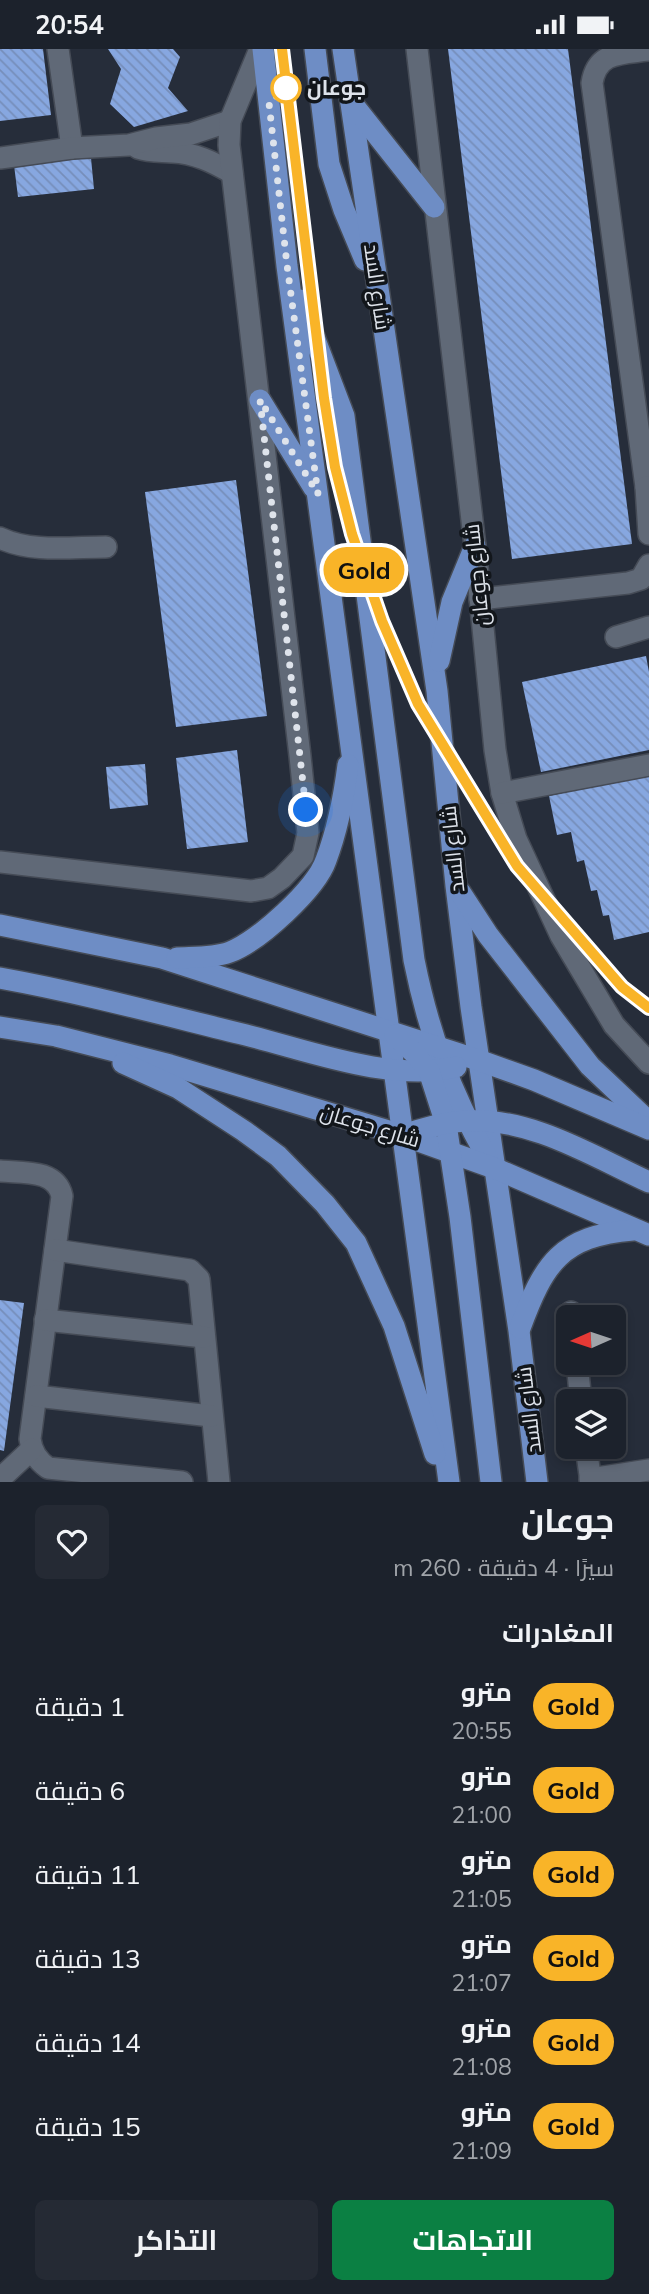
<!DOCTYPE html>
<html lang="ar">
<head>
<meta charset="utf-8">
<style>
  :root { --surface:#1c222c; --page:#252a34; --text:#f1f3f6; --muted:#a0a4a9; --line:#3a3f48; --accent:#0b8043 }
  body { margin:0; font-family:Mulish,Cairo,sans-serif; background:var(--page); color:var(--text); direction:rtl; height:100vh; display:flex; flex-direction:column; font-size:26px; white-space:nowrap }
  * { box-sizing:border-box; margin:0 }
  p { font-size:23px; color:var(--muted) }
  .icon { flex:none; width:38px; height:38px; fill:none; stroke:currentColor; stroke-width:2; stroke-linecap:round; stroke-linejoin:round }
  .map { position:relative; height:1433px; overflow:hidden; direction:ltr }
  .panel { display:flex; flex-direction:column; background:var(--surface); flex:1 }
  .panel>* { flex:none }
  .badge { padding:0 14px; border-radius:23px; font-size:24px; line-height:46px }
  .needle { width:46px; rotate:267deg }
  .fabs { position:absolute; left:556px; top:1256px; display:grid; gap:14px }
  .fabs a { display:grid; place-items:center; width:70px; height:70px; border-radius:10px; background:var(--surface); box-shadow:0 4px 10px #0003,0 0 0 2px var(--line); font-size:35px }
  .you { position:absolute; width:35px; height:35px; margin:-18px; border:5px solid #fff; border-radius:50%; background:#1a73e8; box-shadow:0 0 0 10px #1a73e833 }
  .map>.badge { position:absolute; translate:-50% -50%; box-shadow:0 0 0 4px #fff }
  h2 { padding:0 35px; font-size:26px; line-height:63px }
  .round { display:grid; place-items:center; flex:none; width:74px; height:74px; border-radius:10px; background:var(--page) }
  .head { display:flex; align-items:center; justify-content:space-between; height:119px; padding:0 35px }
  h1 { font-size:33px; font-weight:700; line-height:52px }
  .cta { display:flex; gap:14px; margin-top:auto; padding:14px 35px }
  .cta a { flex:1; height:80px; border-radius:10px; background:var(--accent); color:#fff; font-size:28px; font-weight:700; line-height:80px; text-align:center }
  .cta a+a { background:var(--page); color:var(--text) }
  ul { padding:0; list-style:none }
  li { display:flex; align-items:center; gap:21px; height:84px; padding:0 35px }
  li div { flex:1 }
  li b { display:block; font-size:26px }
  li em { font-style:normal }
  li .badge { min-width:77px; font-weight:700; text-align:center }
  .status { display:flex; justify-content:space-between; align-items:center; height:49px; padding:0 35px; background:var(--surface); direction:ltr }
  .status svg { height:19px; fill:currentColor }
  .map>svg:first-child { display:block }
  .building { fill:url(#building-back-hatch) }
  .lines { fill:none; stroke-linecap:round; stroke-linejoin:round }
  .minor-casing { stroke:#454b56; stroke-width:24 }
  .major-casing { stroke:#454b56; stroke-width:24 }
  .minor { stroke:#606977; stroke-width:21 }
  .major { stroke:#6e8dc5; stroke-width:21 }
  .line-casing { stroke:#fff; stroke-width:16 }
  .line { stroke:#f9b428; stroke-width:10 }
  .walk { stroke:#dee3eb; stroke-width:7; stroke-dasharray:0 12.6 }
  .stop-dot { fill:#fff; stroke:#f9b428; stroke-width:3.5 }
  .labels { text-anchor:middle; stroke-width:7; stroke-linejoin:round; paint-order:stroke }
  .stop-label { font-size:21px; font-weight:bold; fill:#dee3eb; stroke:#12161b; text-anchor:start }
  .street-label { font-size:21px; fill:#dee3eb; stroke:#12161b }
</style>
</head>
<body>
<div class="status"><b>20:54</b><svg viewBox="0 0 49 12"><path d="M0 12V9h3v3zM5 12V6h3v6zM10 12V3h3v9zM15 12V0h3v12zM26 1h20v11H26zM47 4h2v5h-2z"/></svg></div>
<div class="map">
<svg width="649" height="1433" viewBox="0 0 649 1433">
  <defs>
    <pattern id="building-back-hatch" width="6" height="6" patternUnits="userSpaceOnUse" patternTransform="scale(1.75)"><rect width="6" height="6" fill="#87a7e0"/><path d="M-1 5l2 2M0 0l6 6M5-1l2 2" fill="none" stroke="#768eba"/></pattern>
  </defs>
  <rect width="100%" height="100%" fill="#262d3a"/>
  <!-- building -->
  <g class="building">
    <path d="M 0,0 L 43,0 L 51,66 L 0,72 Z"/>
    <path d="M 108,0 L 173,0 L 180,8 L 168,39 L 188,62 L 134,78 L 110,55 L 121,20 Z"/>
    <path d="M 448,0 L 568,0 L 632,495 L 512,510 Z"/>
    <path d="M 91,109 L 94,140 L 18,148 L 14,116 Z"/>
    <path d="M 236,431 L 267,667 L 176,678 L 145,443 Z"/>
    <path d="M 646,607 L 649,623 L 649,701 L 541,723 L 522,633 Z"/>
    <path d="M 237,701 L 248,793 L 187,800 L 176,709 Z"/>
    <path d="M 145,715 L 148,756 L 110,760 L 106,718 Z"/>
    <path d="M 649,725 L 649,883 L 614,891 L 609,866 L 603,867 L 597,841 L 591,842 L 584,811 L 577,813 L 571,783 L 557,786 L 549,747 Z"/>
    <path d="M 0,1251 L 24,1254 L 4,1402 L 0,1401 Z"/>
  </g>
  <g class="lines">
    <!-- minor casing -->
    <g class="minor-casing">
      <g id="minor">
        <path d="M 58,0 L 72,99"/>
        <path d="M 417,0 L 475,497 L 495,701 L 502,744 L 516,790 L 561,887 L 614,976 L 649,1014"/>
        <path d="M 649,1 C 622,5 597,2 592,34 L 646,438 L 649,438"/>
        <path d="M 138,99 C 150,103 160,102 172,103 C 195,104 213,113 232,124"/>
        <path d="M 0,109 L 72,99 L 129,96 L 156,89 L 191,85 L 230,72"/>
        <path d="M 646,438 L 649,485"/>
        <path d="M 0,489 C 32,504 71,498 106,498"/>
        <path d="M 480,550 L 628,534 L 641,530 L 649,516"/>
        <path d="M 616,588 L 649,578"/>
        <path d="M 502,744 L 649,716"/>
        <path d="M 0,813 L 251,842 L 268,839 L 282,829 L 303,807 L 308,784 L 300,707 L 229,96 L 230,72 L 260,0"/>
        <path d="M 0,1122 C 23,1124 56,1120 62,1147 L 30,1390 C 32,1403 37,1411 48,1419 L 182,1433"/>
        <path d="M 55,1201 L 190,1221 L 199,1230 L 219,1433"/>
        <path d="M 571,1263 L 571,1269"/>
        <path d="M 45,1271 L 204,1288"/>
        <path d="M 577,1314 L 581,1353"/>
        <path d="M 36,1347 L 211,1367"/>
        <path d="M 586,1398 L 591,1433"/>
        <path d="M 0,1430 L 32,1400"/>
        <path d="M 590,1430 L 649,1421"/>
      </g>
    </g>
    <!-- major casing -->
    <g class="major-casing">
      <g id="major">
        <path d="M 263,0 L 287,217 L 449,1433"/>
        <path d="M 315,0 L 329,115 L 344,161 L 365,211"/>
        <path d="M 343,0 L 437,642 L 456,837 L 471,958 L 519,1282 L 537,1433"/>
        <path d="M 351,53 L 434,158"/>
        <path d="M 300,251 L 344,367 L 414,911 C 429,985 450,1042 487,1108"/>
        <path d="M 260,351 L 314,439"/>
        <path d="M 439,612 L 452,553 L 475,497"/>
        <path d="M 460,843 L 488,886 L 590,1017 L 649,1073"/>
        <path d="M 0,876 L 162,909 L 478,1011 L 534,1031 L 649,1080"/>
        <path d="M 177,909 C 194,908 214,909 230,903 C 259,892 316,840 326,811 C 337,782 344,747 348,716"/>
        <path d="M 0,929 C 83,944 164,966 246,986 C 310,1002 390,1033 456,1018"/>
        <path d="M 0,978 L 56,987 L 170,1016 L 402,1086 L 494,1119 L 649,1186"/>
        <path d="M 395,986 L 417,1007 L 429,1022 L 446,1075 L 460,1168 L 491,1433"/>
        <path d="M 123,1014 L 178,1039 L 244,1082 L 278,1107 L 325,1155 L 356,1194 L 394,1277 L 435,1405"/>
        <path d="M 402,1086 C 423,1080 444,1073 466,1072 C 531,1068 592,1107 649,1133"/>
        <path d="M 520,1279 C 544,1214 561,1187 633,1181"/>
      </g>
    </g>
    <!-- minor -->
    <use href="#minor" class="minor"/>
    <!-- major -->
    <use href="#major" class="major"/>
  </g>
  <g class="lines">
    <!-- line casing -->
    <g class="line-casing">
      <path id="line" d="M 282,0 L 324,349 L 335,418 L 352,485 L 382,572 L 418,655 L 517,817 L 622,938 L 649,959"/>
    </g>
    <!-- line -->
    <use href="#line" class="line"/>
    <!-- walk -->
    <path class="walk" d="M 286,39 L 269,54 L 287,216 L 318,445 L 260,351 L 306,761"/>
  </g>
  <!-- markers -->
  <circle class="stop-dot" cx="286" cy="39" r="14"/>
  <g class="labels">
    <!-- stop labels -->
    <g class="stop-label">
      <text x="307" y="46">جوعان</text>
    </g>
    <!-- street labels -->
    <g class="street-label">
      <text transform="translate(377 238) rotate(82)" y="7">شارع السد</text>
      <text transform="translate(477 526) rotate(-96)" y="7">شارع جوعان</text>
      <text transform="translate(453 800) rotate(-96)" y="7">شارع السد</text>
      <text transform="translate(370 1077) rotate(17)" y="7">شارع جوعان</text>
      <text transform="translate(529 1361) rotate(-97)" y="7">شارع السد</text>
    </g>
  </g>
</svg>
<div class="fabs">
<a><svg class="needle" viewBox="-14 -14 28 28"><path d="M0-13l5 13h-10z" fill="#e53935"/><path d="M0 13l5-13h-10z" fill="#a0a4a9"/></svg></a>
<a><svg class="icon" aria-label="layers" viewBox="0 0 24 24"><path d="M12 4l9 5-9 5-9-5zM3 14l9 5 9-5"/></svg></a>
</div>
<div class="you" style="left:306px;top:761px"></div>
<b class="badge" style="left:364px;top:521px;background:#f9b428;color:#111">Gold</b>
</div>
<section class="panel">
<div class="head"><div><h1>جوعان</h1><p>سيرًا · 4 دقيقة · 260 m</p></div><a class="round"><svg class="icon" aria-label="heart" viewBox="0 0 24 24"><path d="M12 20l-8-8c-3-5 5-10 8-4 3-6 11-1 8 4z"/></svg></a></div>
<h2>المغادرات</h2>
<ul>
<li><span class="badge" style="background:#f9b428;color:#111">Gold</span><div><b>مترو</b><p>20:55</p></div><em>1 دقيقة</em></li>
<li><span class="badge" style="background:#f9b428;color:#111">Gold</span><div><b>مترو</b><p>21:00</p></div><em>6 دقيقة</em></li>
<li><span class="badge" style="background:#f9b428;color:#111">Gold</span><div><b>مترو</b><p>21:05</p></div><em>11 دقيقة</em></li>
<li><span class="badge" style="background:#f9b428;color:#111">Gold</span><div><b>مترو</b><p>21:07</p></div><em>13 دقيقة</em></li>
<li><span class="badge" style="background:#f9b428;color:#111">Gold</span><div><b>مترو</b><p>21:08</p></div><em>14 دقيقة</em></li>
<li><span class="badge" style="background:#f9b428;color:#111">Gold</span><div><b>مترو</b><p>21:09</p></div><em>15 دقيقة</em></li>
</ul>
<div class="cta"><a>الاتجاهات</a><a>التذاكر</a></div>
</section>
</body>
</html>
